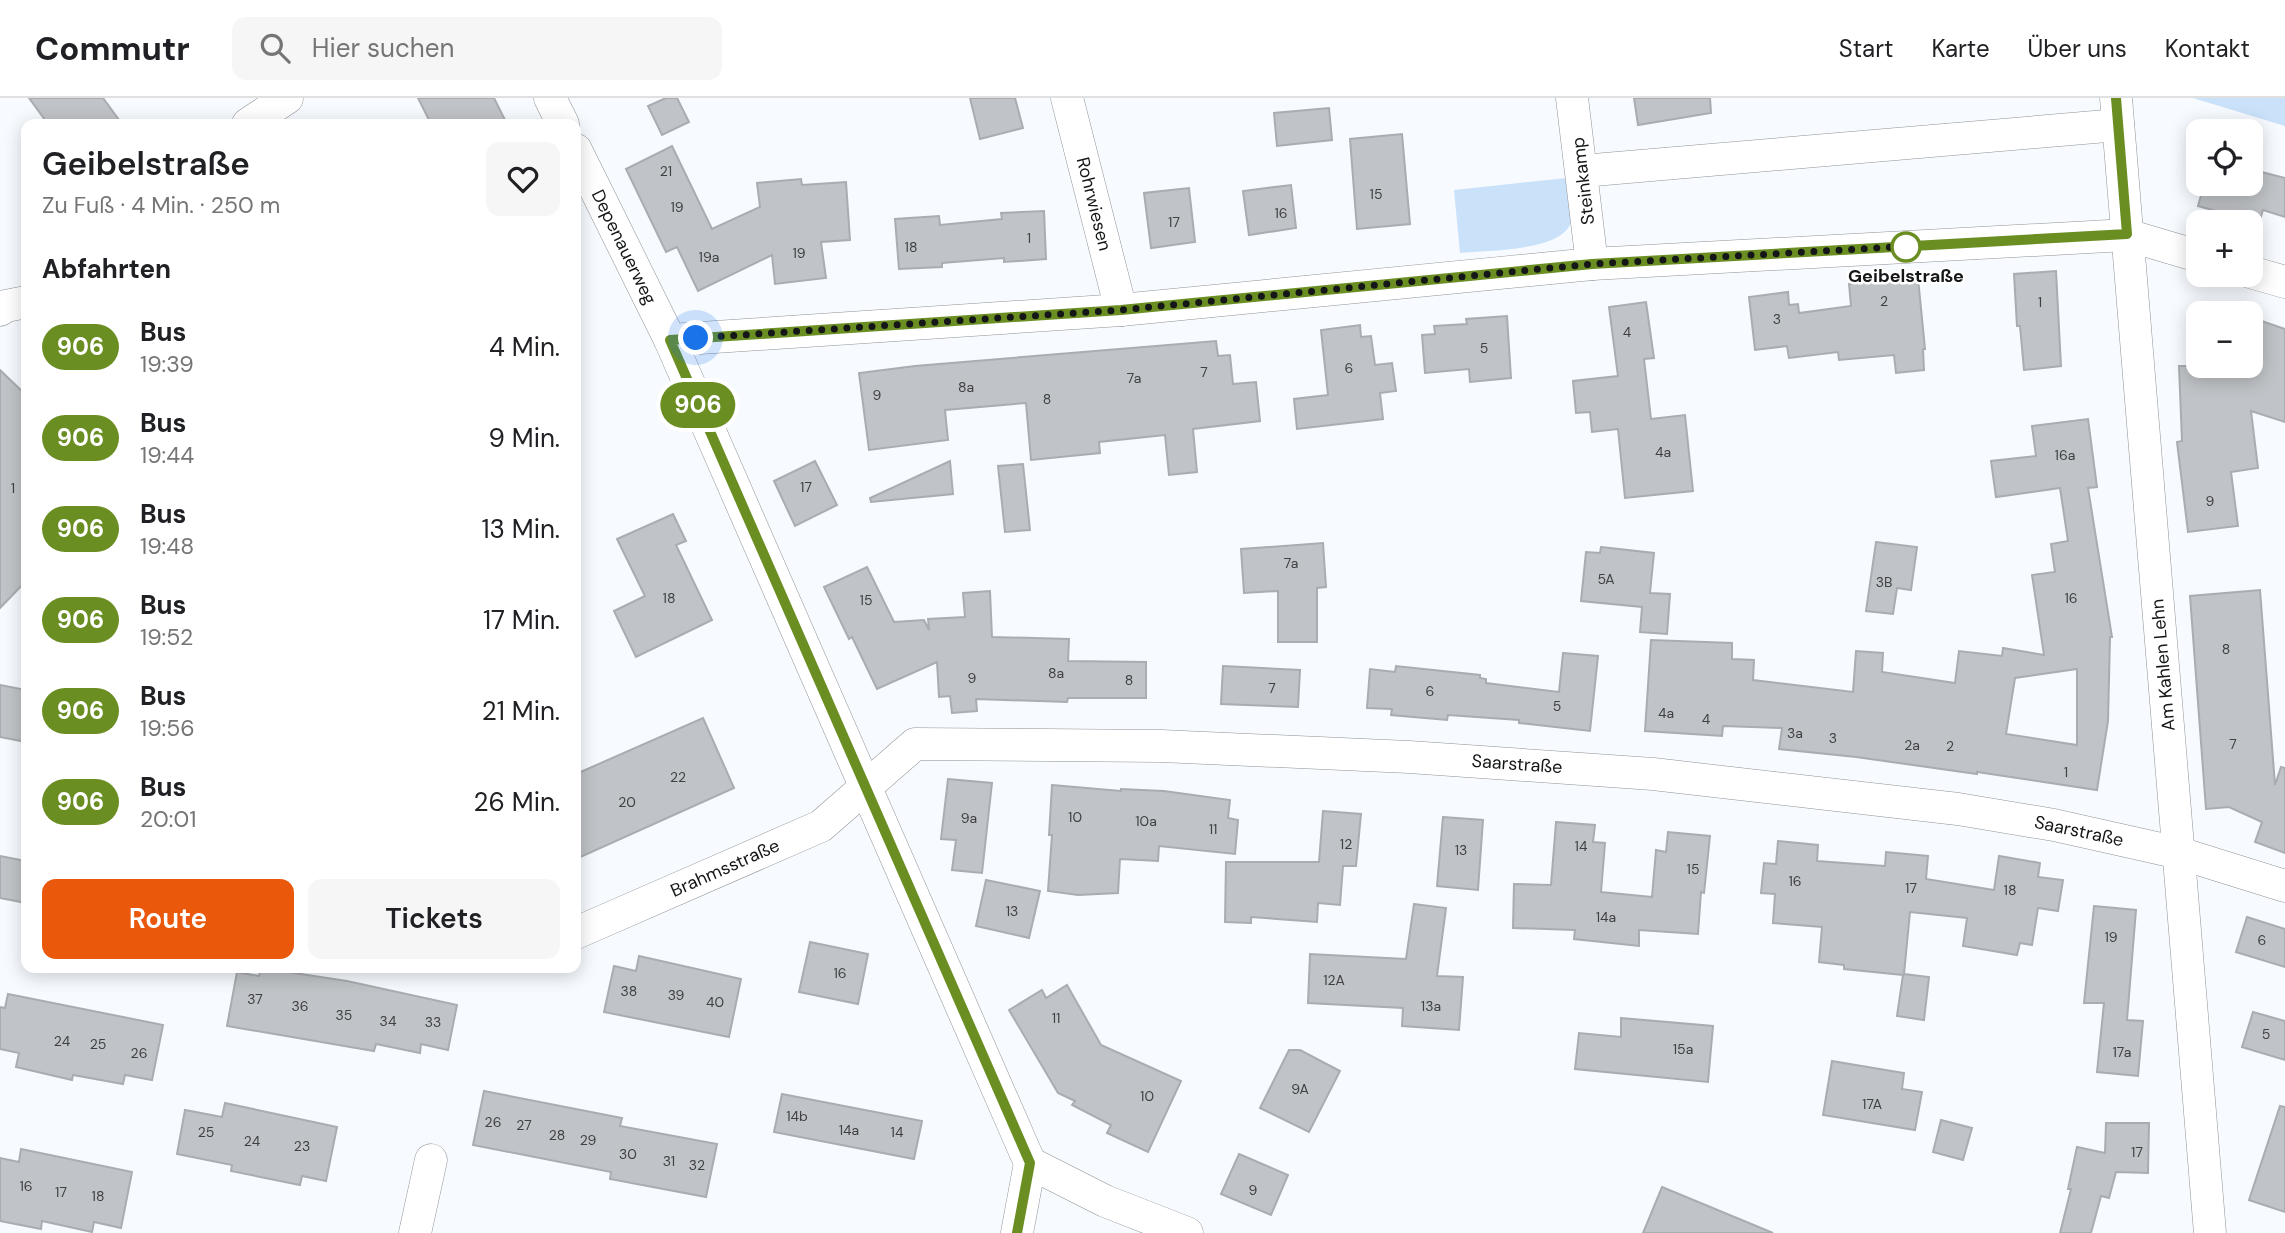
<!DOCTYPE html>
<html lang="de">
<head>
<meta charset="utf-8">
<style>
  :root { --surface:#fff; --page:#f6f6f6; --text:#202124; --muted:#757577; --line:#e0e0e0; --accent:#ea580c }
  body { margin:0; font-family:"DM Sans",sans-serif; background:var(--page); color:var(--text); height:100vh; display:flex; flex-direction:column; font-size:26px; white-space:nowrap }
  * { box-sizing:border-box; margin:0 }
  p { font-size:23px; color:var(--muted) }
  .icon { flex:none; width:38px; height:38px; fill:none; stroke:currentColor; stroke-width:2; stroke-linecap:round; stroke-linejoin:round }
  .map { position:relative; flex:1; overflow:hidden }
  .sheet { position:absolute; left:21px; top:21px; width:560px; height:854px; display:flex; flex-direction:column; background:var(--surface); border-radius:14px; box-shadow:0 4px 18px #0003 }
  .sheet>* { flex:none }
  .badge { padding:0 14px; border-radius:23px; font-size:24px; line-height:46px }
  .buttons { position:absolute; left:2186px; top:21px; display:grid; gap:14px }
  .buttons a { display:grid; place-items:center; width:77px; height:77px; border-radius:14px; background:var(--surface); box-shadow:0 4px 18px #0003; font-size:35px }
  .you { position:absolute; width:35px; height:35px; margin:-18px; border:5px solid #fff; border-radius:50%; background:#1a73e8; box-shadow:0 0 0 10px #1a73e833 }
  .map>.badge { position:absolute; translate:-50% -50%; box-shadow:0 0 0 4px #fff }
  h2 { padding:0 21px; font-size:26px; line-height:63px }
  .round { display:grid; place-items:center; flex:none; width:74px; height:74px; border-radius:14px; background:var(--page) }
  .headline { display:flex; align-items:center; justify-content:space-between; height:119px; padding:0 21px }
  h1 { font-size:33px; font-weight:600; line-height:52px }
  .button { display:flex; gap:14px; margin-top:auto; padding:14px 21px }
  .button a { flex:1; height:80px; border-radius:14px; background:var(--accent); color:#fff; font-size:28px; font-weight:600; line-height:80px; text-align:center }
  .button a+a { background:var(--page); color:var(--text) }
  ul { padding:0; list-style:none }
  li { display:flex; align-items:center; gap:21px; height:91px; padding:0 21px }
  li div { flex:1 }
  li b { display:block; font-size:26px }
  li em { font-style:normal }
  li .badge { min-width:77px; font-weight:700; text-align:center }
  header { display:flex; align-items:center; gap:42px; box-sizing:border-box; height:98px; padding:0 35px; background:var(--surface); border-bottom:2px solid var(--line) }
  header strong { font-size:33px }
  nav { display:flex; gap:38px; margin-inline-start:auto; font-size:24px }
  .search { width:490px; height:63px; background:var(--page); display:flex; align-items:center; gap:18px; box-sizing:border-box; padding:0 24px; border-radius:14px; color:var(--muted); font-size:26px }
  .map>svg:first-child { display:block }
  .green { fill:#cae1fa }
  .building { fill:#c0c3c7; stroke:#a9acb0; stroke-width:2; fill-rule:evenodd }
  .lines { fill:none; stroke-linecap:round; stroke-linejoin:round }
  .street-casing { stroke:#909396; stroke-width:33 }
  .street { stroke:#fff; stroke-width:32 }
  .line-casing { stroke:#fff; stroke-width:16 }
  .line { stroke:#6b8e23; stroke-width:10 }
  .walk { stroke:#141617; stroke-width:7; stroke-dasharray:0 12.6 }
  .stop-dot { fill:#fff; stroke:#6b8e23; stroke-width:3.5 }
  .labels { text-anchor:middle; stroke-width:5; stroke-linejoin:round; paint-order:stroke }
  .number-label { font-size:14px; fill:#3f4143 }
  .street-label { font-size:18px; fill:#141617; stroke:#fff }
  .stop-label { font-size:18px; font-weight:bold; fill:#141617; stroke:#fff }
</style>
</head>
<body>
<header>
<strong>Commutr</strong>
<div class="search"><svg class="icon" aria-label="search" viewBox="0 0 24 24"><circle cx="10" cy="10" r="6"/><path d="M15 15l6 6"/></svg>Hier suchen</div>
<nav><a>Start</a><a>Karte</a><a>Über uns</a><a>Kontakt</a></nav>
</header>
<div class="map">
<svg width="2285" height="1135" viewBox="0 0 2285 1135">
  <rect width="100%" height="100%" fill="#f7fafe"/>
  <!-- green -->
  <g class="green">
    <path d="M 2193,0 L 2285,0 L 2285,28 Z"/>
    <path d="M 1567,80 C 1568,90 1573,115 1571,124 C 1562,154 1486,152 1460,155 L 1454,92 Z"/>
  </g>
  <!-- building -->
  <g class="building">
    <path d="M 29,0 L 103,0 L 122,26 L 48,26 Z"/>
    <path d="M 418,0 L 494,0 L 507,26 L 431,26 Z"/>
    <path d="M 666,0 L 677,0 L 689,24 L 662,37 L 648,8 Z"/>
    <path d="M 970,0 L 1015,0 L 1023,30 L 980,41 Z"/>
    <path d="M 1634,0 L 1710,0 L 1711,15 L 1638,27 Z"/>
    <path d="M 1329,10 L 1332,42 L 1277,48 L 1274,15 Z"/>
    <path d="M 1402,36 L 1410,126 L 1357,131 L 1350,41 Z"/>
    <path d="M 672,48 L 712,131 L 760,109 L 757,85 L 801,81 L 802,87 L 846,84 L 850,142 L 821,144 L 826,180 L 775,186 L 772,157 L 698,193 L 677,149 L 666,154 L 626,71 Z"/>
    <path d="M 2250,71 L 2285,80 L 2285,119 L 2263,112 L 2259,125 L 2198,108 L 2202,94 L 2197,92 L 2198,86 L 2250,86 Z"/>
    <path d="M 1291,87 L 1296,130 L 1249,137 L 1243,93 Z"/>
    <path d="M 1189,90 L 1195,144 L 1151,150 L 1144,95 Z"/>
    <path d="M 1044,113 L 1046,161 L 1004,164 L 1004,160 L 942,165 L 942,169 L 899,171 L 895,121 L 939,118 L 940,127 L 1002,121 L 1001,115 Z"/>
    <path d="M 2056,173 L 2061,268 L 2024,272 L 2020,228 L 2017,228 L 2014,176 Z"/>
    <path d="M 1918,180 L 1925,251 L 1923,251 L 1924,272 L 1896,275 L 1894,257 L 1839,262 L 1838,254 L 1789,260 L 1787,248 L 1755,252 L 1749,199 L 1788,194 L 1789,207 L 1798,206 L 1799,215 L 1851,208 L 1849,186 Z"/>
    <path d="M 1646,204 L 1654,260 L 1644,261 L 1651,321 L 1685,317 L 1693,393 L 1625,400 L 1618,331 L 1592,334 L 1590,314 L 1576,315 L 1573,283 L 1618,278 L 1609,209 Z"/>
    <path d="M 1507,218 L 1511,280 L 1470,284 L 1469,271 L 1425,275 L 1422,237 L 1435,236 L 1434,228 L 1467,226 L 1466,221 Z"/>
    <path d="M 2250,219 L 2285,231 L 2285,324 L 2251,313 L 2258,370 L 2231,374 L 2238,428 L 2188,434 L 2177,344 L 2182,343 L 2179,268 L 2250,268 Z"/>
    <path d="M 1360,227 L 1361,239 L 1371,238 L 1375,267 L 1392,265 L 1396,293 L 1380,295 L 1383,321 L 1297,331 L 1294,301 L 1328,297 L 1321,232 Z"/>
    <path d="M 1216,243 L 1218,258 L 1230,257 L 1233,286 L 1256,284 L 1260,323 L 1193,331 L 1197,374 L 1169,377 L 1165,337 L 1099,344 L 1100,355 L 1031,362 L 1026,305 L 945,312 L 948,342 L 869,352 L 859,275 L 915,268 Z"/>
    <path d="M 0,272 L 26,297 L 26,483 L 0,510 Z"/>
    <path d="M 2088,321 L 2097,389 L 2088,390 L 2112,539 L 2110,539 L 2108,623 L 2097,692 L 1977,674 L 1977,676 L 1856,659 L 1779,651 L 1782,630 L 1723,628 L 1722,638 L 1645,633 L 1651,542 L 1732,545 L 1732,561 L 1754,562 L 1753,582 L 1853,594 L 1856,553 L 1883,555 L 1882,574 L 1955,585 L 1959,553 L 2002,558 L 2003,550 L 2044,557 L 2032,477 L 2055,474 L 2051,446 L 2068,443 L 2060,390 L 1996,399 L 1991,363 L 2036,358 L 2032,328 ZM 2077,571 L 2077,647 L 2006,636 L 2015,580 Z"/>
    <path d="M 815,363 L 837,407 L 795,428 L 774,383 Z"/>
    <path d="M 950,363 L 953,396 L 871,404 L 870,400 Z"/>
    <path d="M 1023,366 L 1030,432 L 1005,434 L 998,368 Z"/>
    <path d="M 673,416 L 686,443 L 676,447 L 712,522 L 636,559 L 614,513 L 645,498 L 617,441 Z"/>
    <path d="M 1876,444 L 1917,449 L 1911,492 L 1897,490 L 1893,516 L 1866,513 Z"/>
    <path d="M 1323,445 L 1326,489 L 1317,490 L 1317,544 L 1278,544 L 1278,493 L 1244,495 L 1241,451 Z"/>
    <path d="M 1601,449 L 1654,455 L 1650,495 L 1670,496 L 1667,536 L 1640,534 L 1642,509 L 1581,503 L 1586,454 L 1600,455 Z"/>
    <path d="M 867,469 L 894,524 L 924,522 L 929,532 L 928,521 L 965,519 L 963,495 L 990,493 L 992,539 L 1069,541 L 1068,563 L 1146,564 L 1146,600 L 1068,600 L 1067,604 L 976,601 L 977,613 L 952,615 L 950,598 L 939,599 L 937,564 L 877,591 L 852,539 L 849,541 L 824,489 Z"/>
    <path d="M 2260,492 L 2275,687 L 2281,669 L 2285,670 L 2285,755 L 2255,744 L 2262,724 L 2229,709 L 2206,711 L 2190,498 Z"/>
    <path d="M 1563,555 L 1598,558 L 1590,633 L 1519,625 L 1519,622 L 1448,617 L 1447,622 L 1391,617 L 1392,611 L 1367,610 L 1370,571 L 1395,574 L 1396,568 L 1480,577 L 1480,580 L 1486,581 L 1486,585 L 1559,594 Z"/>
    <path d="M 1223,568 L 1300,572 L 1298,609 L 1221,606 Z"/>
    <path d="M 0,587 L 26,592 L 26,644 L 0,639 Z"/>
    <path d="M 703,620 L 734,690 L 576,761 L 576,676 Z"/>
    <path d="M 948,681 L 992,685 L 982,775 L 952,772 L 956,742 L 941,741 Z"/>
    <path d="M 1052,687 L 1121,693 L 1121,691 L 1164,693 L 1230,702 L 1228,720 L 1238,722 L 1235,756 L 1159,748 L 1158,763 L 1120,761 L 1118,795 L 1078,797 L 1048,793 L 1052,737 L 1049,737 Z"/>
    <path d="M 1323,713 L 1361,716 L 1356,768 L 1343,768 L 1340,807 L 1318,805 L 1317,824 L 1251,819 L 1251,825 L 1225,824 L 1226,764 L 1319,764 Z"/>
    <path d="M 1443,719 L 1483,722 L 1478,792 L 1437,788 Z"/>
    <path d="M 1556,724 L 1595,727 L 1593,744 L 1605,745 L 1601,794 L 1652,799 L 1656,752 L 1666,754 L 1668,734 L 1710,738 L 1704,795 L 1701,794 L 1698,836 L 1639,832 L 1639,848 L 1574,841 L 1575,832 L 1513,830 L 1514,786 L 1551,787 Z"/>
    <path d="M 1778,743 L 1818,747 L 1817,763 L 1885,768 L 1886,754 L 1928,758 L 1926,781 L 1994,792 L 1999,758 L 2040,765 L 2038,779 L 2063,782 L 2058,813 L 2038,810 L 2032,847 L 2020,845 L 2017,857 L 1963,848 L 1967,820 L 1910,814 L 1904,876 L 1929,879 L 1924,922 L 1897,918 L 1903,877 L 1844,871 L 1844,867 L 1819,864 L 1822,829 L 1773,825 L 1775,796 L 1761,795 L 1764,765 L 1776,766 Z"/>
    <path d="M 0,758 L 26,763 L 26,805 L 0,800 Z"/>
    <path d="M 986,782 L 1040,793 L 1029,840 L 976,828 Z"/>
    <path d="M 1414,806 L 1446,810 L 1437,878 L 1463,879 L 1459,932 L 1402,928 L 1403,910 L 1308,905 L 1310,856 L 1406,861 Z"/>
    <path d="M 2094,808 L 2136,812 L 2127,922 L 2143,923 L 2138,978 L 2097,974 L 2104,905 L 2084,905 Z"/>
    <path d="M 2247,819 L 2285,831 L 2285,869 L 2236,854 Z"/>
    <path d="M 810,844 L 868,856 L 858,906 L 799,894 Z"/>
    <path d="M 639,858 L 741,881 L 729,939 L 604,914 L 614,868 L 636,873 Z"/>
    <path d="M 261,870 L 347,883 L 457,907 L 448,952 L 421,946 L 420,955 L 376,946 L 374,953 L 227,928 L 237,874 L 259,878 Z"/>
    <path d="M 1067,887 L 1101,947 L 1181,983 L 1148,1054 L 1107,1035 L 1111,1027 L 1072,1007 L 1075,1003 L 1058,995 L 1009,912 L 1042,892 L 1046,900 Z"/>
    <path d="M 8,896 L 163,927 L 152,982 L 125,977 L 123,986 L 73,977 L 72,982 L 16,969 L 19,955 L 0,951 L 0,909 L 5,910 Z"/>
    <path d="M 2253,914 L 2285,923 L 2285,962 L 2242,949 Z"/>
    <path d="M 1621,920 L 1713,928 L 1708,984 L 1575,971 L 1579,935 L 1621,939 Z"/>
    <path d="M 1289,952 L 1300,952 L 1340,973 L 1309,1034 L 1260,1010 Z"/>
    <path d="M 1832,963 L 1904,975 L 1902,991 L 1922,994 L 1915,1032 L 1823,1017 Z"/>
    <path d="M 484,993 L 622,1020 L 620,1028 L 717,1046 L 706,1099 L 610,1081 L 611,1074 L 473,1047 Z"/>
    <path d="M 782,996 L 922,1023 L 914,1061 L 774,1034 Z"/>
    <path d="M 225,1005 L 337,1029 L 326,1083 L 302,1078 L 300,1087 L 231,1073 L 232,1067 L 177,1056 L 185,1012 L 222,1019 Z"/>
    <path d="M 2280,1008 L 2285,1009 L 2285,1114 L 2249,1102 Z"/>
    <path d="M 1941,1022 L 1972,1030 L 1963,1062 L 1933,1054 Z"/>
    <path d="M 2106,1025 L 2149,1025 L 2148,1075 L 2116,1074 L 2109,1100 L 2101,1098 L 2091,1135 L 2060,1135 L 2071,1091 L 2068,1091 L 2077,1049 L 2105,1055 Z"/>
    <path d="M 21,1051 L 132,1074 L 121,1130 L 94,1124 L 92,1134 L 42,1123 L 41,1131 L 0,1123 L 0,1060 L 19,1064 Z"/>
    <path d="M 1239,1056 L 1288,1077 L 1271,1117 L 1221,1096 Z"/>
    <path d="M 1662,1089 L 1773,1135 L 1643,1135 Z"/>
  </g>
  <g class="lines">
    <!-- street casing -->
    <g class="street-casing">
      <g id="street">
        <path d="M 550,0 L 563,26"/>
        <path d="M 1067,0 L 1121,212"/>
        <path d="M 1572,0 L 1592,166"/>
        <path d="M 2116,0 L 2210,1135"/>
        <path d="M 248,26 L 287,0"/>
        <path d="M 576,52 L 670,242 L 1030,1065 L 1017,1135"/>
        <path d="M 1582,73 L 2118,27"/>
        <path d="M 2250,174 L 2285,184"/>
        <path d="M 0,212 L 6,208 L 26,204"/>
        <path d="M 670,242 L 1121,212 L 1592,166 L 2127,137 L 2198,158"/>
        <path d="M 576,835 L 821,728 L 915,646 L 1161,648 L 1409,659 L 1653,676 L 1958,711 L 2054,727 L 2179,755 L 2285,788"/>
        <path d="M 1030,1065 L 1105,1103 L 1187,1135"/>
        <path d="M 415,1135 L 431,1062"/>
      </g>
    </g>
    <!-- street -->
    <use href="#street" class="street"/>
  </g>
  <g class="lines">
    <!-- line casing -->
    <g class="line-casing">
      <path id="line" d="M 1017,1135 L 1030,1065 L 670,242 L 1121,212 L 1592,166 L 2127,136 L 2116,0"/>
    </g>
    <!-- line -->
    <use href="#line" class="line"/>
    <!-- walk -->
    <path class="walk" d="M 696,240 L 1121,212 L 1592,166 L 1913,148 L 1906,149"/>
  </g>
  <!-- markers -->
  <circle class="stop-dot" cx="1906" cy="149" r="14"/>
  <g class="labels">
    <!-- number labels -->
    <g class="number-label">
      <text x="666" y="78">21</text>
      <text x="1376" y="101">15</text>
      <text x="677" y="114">19</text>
      <text x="1281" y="120">16</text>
      <text x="1174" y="129">17</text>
      <text x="1029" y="145">1</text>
      <text x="911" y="154">18</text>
      <text x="799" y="160">19</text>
      <text x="709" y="164">19a</text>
      <text x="1884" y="208">2</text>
      <text x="2040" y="209">1</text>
      <text x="1777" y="226">3</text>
      <text x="1627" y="239">4</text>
      <text x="1484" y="255">5</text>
      <text x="1349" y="275">6</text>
      <text x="1204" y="279">7</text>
      <text x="1134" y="285">7a</text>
      <text x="966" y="294">8a</text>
      <text x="877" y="302">9</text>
      <text x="1047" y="306">8</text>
      <text x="1663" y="359">4a</text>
      <text x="2065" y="362">16a</text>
      <text x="806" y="394">17</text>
      <text x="13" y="395">1</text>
      <text x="2210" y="408">9</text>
      <text x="1291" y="470">7a</text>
      <text x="1606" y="486">5A</text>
      <text x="1884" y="489">3B</text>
      <text x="669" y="505">18</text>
      <text x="2071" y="505">16</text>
      <text x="866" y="507">15</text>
      <text x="2226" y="556">8</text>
      <text x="1056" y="580">8a</text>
      <text x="972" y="585">9</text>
      <text x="1129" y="587">8</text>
      <text x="1272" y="595">7</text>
      <text x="1430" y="598">6</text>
      <text x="1557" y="613">5</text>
      <text x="1666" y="620">4a</text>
      <text x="1706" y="626">4</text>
      <text x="1795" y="640">3a</text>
      <text x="1833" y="645">3</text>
      <text x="2233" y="651">7</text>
      <text x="1912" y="652">2a</text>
      <text x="1950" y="653">2</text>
      <text x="2066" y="679">1</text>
      <text x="678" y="684">22</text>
      <text x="627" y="709">20</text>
      <text x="1075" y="724">10</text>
      <text x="969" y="725">9a</text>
      <text x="1146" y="728">10a</text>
      <text x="1213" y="736">11</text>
      <text x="1346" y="751">12</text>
      <text x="1581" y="753">14</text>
      <text x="1461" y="757">13</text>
      <text x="1693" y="776">15</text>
      <text x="1795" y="788">16</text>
      <text x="1911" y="795">17</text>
      <text x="2010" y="797">18</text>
      <text x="1012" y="818">13</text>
      <text x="1606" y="824">14a</text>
      <text x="2111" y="844">19</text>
      <text x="2262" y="847">6</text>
      <text x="840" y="880">16</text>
      <text x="1334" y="887">12A</text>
      <text x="629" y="898">38</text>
      <text x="676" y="902">39</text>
      <text x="255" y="906">37</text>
      <text x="715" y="909">40</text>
      <text x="300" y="913">36</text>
      <text x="1431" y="913">13a</text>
      <text x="344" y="922">35</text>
      <text x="1056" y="925">11</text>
      <text x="388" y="928">34</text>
      <text x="433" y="929">33</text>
      <text x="2266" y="941">5</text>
      <text x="62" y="948">24</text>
      <text x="98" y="951">25</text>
      <text x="1683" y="956">15a</text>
      <text x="2122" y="959">17a</text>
      <text x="139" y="960">26</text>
      <text x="1300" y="996">9A</text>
      <text x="1147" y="1003">10</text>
      <text x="1872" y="1011">17A</text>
      <text x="797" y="1023">14b</text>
      <text x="493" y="1029">26</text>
      <text x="524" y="1032">27</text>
      <text x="849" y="1037">14a</text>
      <text x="206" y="1039">25</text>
      <text x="897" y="1039">14</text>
      <text x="557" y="1042">28</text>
      <text x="588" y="1047">29</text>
      <text x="252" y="1048">24</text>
      <text x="302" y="1053">23</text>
      <text x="2137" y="1059">17</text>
      <text x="628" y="1061">30</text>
      <text x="669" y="1068">31</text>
      <text x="697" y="1072">32</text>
      <text x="26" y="1093">16</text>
      <text x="1253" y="1097">9</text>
      <text x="61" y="1099">17</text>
      <text x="98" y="1103">18</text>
    </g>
    <!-- street labels -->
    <g class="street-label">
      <text transform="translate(1583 83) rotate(-97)" y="6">Steinkamp</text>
      <text transform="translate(1094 106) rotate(76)" y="6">Rohrwiesen</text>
      <text transform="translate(624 149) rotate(64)" y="6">Depenauerweg</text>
      <text transform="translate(2163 567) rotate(-95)" y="6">Am Kahlen Lehn</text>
      <text transform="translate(1517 666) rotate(4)" y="6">Saarstraße</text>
      <text transform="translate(2079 733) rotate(12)" y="6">Saarstraße</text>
      <text transform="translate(725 770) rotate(-24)" y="6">Brahmsstraße</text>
    </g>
    <!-- stop labels -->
    <g class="stop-label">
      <text x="1906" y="184">Geibelstraße</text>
    </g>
  </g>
</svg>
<div class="buttons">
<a><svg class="icon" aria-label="locate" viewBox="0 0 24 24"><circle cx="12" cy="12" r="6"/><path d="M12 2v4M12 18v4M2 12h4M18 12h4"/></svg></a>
<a>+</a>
<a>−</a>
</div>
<div class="you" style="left:696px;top:240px"></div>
<b class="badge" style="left:698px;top:307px;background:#6b8e23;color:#fff">906</b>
<section class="sheet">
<div class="headline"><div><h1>Geibelstraße</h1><p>Zu Fuß · 4 Min. · 250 m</p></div><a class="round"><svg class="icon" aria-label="heart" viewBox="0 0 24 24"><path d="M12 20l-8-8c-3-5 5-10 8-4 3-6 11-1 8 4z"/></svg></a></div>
<h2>Abfahrten</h2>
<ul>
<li><span class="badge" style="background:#6b8e23;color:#fff">906</span><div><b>Bus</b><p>19:39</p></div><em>4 Min.</em></li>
<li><span class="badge" style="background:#6b8e23;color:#fff">906</span><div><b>Bus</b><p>19:44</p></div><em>9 Min.</em></li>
<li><span class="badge" style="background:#6b8e23;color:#fff">906</span><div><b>Bus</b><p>19:48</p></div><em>13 Min.</em></li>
<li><span class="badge" style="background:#6b8e23;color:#fff">906</span><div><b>Bus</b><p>19:52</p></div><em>17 Min.</em></li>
<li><span class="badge" style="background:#6b8e23;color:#fff">906</span><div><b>Bus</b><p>19:56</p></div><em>21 Min.</em></li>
<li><span class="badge" style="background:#6b8e23;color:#fff">906</span><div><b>Bus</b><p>20:01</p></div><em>26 Min.</em></li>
</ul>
<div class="button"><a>Route</a><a>Tickets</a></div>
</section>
</div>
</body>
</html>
